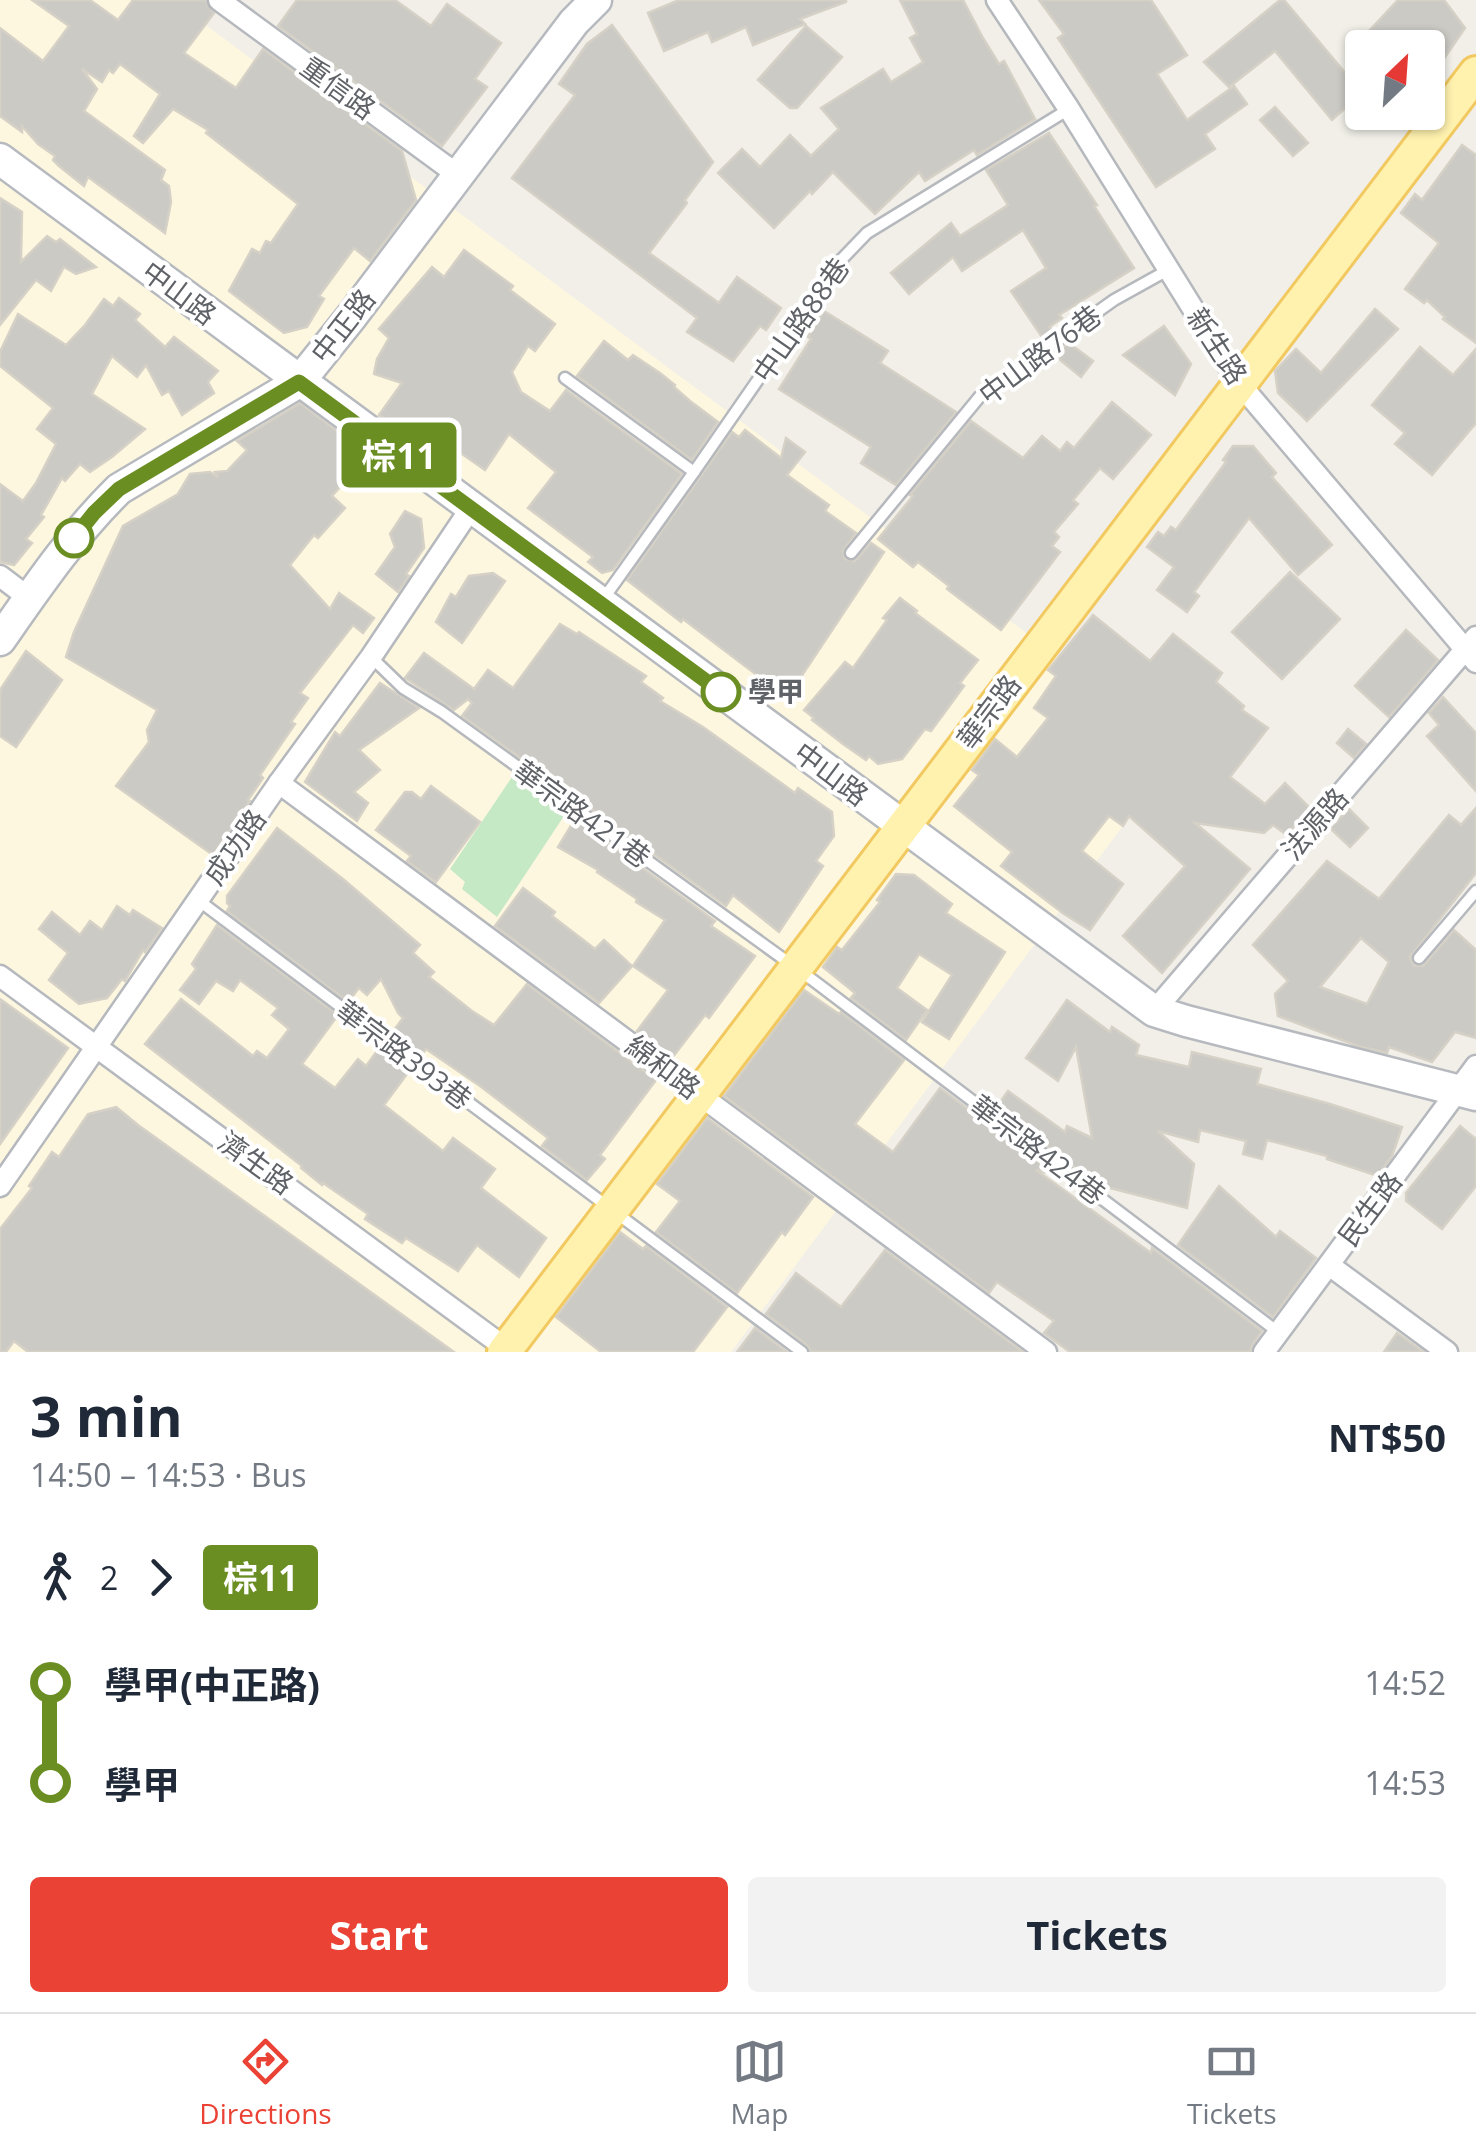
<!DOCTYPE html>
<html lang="en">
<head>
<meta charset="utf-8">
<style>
  :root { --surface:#fff; --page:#f2f2f3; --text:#1f2937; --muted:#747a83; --line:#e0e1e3; --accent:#ea4335 }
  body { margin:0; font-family:"Open Sans","Noto Sans TC",sans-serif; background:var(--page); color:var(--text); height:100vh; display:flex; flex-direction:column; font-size:38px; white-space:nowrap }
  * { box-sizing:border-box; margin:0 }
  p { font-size:32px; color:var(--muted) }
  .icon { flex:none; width:55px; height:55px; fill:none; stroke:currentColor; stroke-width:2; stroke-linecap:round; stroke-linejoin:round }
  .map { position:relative; height:1352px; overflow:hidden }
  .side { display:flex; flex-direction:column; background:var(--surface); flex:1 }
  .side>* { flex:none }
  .badge { padding:0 20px; border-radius:8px; font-size:35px; line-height:65px }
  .needle { width:65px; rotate:25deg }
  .buttons { position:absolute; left:1345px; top:30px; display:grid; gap:20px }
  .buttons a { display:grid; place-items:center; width:100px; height:100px; border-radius:10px; background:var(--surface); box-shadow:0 2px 8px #0004; font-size:50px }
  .map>.badge { position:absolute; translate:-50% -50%; box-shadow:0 0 0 5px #fff }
  .legs { display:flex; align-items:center; gap:15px; height:110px; padding:0 30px; font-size:32px }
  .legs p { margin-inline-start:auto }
  .headline { display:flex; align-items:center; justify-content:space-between; height:170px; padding:0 30px }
  h1 { font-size:55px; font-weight:700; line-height:75px }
  .cta { display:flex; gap:20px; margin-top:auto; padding:20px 30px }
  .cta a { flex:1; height:115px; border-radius:10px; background:var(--accent); color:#fff; font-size:40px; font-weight:700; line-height:115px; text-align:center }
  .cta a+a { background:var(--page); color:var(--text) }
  ul { padding:0 30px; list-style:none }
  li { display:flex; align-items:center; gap:35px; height:100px; font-size:38px }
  li i { display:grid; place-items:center; width:15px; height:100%; margin:0 12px; background:currentColor }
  li i::after { content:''; width:25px; height:25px; margin:-12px; border:8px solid; border-radius:50%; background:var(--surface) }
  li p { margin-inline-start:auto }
  li:first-child i { background:linear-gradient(#0000 50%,currentColor 0) }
  li:last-child i { background:linear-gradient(currentColor 50%,#0000 0) }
  .tab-bar { display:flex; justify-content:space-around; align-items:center; height:140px; border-top:2px solid var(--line); background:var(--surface); font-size:28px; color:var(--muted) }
  .tab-bar a { display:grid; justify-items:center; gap:5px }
  .tab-bar .current { color:var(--accent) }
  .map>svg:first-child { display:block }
  .commercial { fill:#fef7e0 }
  .green { fill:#c5e8c5 }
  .building { fill:#cccac5; stroke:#d6d1c6; stroke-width:2.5; fill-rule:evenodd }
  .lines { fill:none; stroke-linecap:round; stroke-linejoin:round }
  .service-casing { stroke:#b5b8bc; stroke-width:15 }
  .minor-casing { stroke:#b5b8bc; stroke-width:25 }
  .secondary-casing { stroke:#b6babf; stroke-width:35 }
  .primary-casing { stroke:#f2c960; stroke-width:38 }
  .service { stroke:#fff; stroke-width:10 }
  .minor { stroke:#fff; stroke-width:20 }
  .secondary { stroke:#fff; stroke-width:30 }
  .primary { stroke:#fff2af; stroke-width:32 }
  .line-1-casing { stroke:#fff; stroke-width:22 }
  .line-1 { stroke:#6b8e23; stroke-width:15 }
  .stop-1-dot { fill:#fff; stroke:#6b8e23; stroke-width:5 }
  .labels { text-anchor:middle; stroke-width:8; stroke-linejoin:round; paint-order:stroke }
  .street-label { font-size:28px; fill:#5f6368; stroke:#fff }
  .stop-label { font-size:28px; font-weight:bold; fill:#5f6368; stroke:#fff; text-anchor:start }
</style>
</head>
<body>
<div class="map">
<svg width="1476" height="1352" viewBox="0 0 1476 1352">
  <rect width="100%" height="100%" fill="#f1efe8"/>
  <!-- commercial -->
  <path class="commercial" d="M 0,0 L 172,0 L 1179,746 L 1125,823 L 731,1352 L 0,1352 Z"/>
  <!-- green -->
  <path class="green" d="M 516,771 L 568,810 L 497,917 L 462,889 L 465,882 L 450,869 Z"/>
  <!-- building -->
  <g class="building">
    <path d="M 32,0 L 90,0 L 118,20 L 133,0 L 205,0 L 214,13 L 184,53 L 236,88 L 263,49 L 402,151 L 416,200 L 370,261 L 354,248 L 319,296 L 324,299 L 307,327 L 284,333 L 229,291 L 252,249 L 260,253 L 266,241 L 271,243 L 298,204 L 206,133 L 208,130 L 173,109 L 143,143 L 134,136 L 160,94 L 120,64 L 113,73 L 109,70 L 102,82 L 82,69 L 97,89 L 84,111 L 165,170 L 161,180 L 169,186 L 171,202 L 165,233 L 88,177 L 84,186 L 59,166 L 53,160 L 55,156 L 38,144 L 22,126 L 22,132 L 0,116 L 0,28 L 43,61 L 69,26 Z"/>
    <path d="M 297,0 L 395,0 L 431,26 L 447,4 L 501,43 L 475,79 L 487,87 L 442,146 L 278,26 Z"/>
    <path d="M 679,0 L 846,0 L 846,2 L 800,19 L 805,24 L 753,45 L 746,27 L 712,42 L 708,32 L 664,51 L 648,13 Z"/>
    <path d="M 900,0 L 963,0 L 983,38 L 999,64 L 1004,61 L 1035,119 L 977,155 L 974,150 L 925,181 L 919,172 L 875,214 L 833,172 L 812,194 L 810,191 L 774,228 L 718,173 L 742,149 L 760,167 L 790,135 L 811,156 L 839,129 L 821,108 L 883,69 L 891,82 L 923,62 L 910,38 L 917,34 Z"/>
    <path d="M 1039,0 L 1151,0 L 1187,55 L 1157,74 L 1187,120 L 1234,86 L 1247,104 L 1205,134 L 1215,149 L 1156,187 L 1058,38 L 1064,34 Z"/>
    <path d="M 1280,0 L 1284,0 L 1362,93 L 1332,120 L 1275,51 L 1229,87 L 1204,62 Z"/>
    <path d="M 1398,0 L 1444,0 L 1465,28 L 1428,82 L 1428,48 L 1353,48 Z"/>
    <path d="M 612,25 L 713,162 L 685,200 L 687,203 L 649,253 L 719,303 L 737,277 L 781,308 L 766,330 L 760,326 L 733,361 L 687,332 L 697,318 L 512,178 L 575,95 L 559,84 L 587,44 Z"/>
    <path d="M 806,26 L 842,57 L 797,108 L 790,108 L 758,80 Z"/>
    <path d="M 1275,107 L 1308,143 L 1293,156 L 1260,120 Z"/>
    <path d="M 1049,133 L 1097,205 L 1094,206 L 1134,268 L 1059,315 L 1062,318 L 1049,327 L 1055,331 L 1044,340 L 1011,291 L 1046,268 L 1023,230 L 962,271 L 953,257 L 909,294 L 891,273 L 951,223 L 960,236 L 1008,205 L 986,170 Z"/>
    <path d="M 1462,145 L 1476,155 L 1476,343 L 1443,319 L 1445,317 L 1427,300 L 1424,303 L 1405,289 L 1439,243 L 1401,213 L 1415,194 L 1422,200 Z"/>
    <path d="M 0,198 L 22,212 L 21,262 L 47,236 L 56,242 L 60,239 L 96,267 L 76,274 L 64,267 L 51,291 L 36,280 L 0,325 Z"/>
    <path d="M 464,250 L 513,286 L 510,290 L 555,324 L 535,351 L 528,346 L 512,372 L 521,392 L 550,411 L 566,390 L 682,474 L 613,570 L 602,573 L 588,562 L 593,557 L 528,508 L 556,472 L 509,434 L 485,470 L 452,447 L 447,456 L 409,430 L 407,432 L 397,424 L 394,427 L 379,415 L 402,383 L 374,374 L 377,359 L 389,338 L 379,329 L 432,267 L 444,277 Z"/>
    <path d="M 119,298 L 140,314 L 135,320 L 165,347 L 174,337 L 218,371 L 208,382 L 214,393 L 182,415 L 169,391 L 162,395 L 146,365 L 137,377 L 112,356 L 92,394 L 145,429 L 112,457 L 90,472 L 80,464 L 65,481 L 62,478 L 41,515 L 44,517 L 26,539 L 32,543 L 14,565 L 0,562 L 0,484 L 23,501 L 36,483 L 56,444 L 37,429 L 53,408 L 0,366 L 0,352 L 18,314 L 66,345 L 85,325 L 104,299 L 113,306 Z"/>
    <path d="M 1375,309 L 1398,329 L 1307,421 L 1278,393 L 1275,371 L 1296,349 L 1321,373 Z"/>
    <path d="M 824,311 L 888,351 L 880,363 L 956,412 L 896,485 L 861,463 L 871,447 L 779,389 L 811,339 L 808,337 Z"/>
    <path d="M 1164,326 L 1191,364 L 1175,395 L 1123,355 Z"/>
    <path d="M 604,341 L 628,360 L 633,355 L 660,373 L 675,385 L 674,387 L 690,401 L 718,422 L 692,460 L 577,376 Z"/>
    <path d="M 1069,343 L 1093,361 L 1081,377 L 1053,354 Z"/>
    <path d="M 1420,347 L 1453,375 L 1476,349 L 1476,423 L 1432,475 L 1395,444 L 1405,433 L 1372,405 Z"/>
    <path d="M 1112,402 L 1151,435 L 1113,479 L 1100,468 L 1073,500 L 1078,504 L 1054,532 L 1059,537 L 1052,546 L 1060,552 L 1001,630 L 947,589 L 949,586 L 918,562 L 913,567 L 878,539 L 913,496 L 910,495 L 971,421 L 1023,458 L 1042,436 L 1060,451 L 1067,442 L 1074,448 Z"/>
    <path d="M 300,403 L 369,455 L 332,496 L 345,508 L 318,538 L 314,535 L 290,565 L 330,609 L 339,593 L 374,618 L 363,633 L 353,625 L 300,693 L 308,698 L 291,722 L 295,724 L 260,775 L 263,778 L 248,800 L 250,801 L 213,855 L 116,786 L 149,742 L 147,730 L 157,710 L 66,657 L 74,632 L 123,526 L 178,494 L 190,474 L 210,472 L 218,477 L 215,472 L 227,471 L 247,450 L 237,441 Z"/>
    <path d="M 745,430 L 781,458 L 786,438 L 805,452 L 787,475 L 829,505 L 825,511 L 856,533 L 843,551 L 845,559 L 855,561 L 871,543 L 884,552 L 787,698 L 683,619 L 681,622 L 627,580 L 732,432 L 739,437 Z"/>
    <path d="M 1233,446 L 1253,446 L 1276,473 L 1272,477 L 1332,545 L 1298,575 L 1249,518 L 1194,592 L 1199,596 L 1187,612 L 1157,590 L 1174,567 L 1147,547 L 1158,532 L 1164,536 L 1171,527 L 1176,530 L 1226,462 L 1223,460 Z"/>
    <path d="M 405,511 L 421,519 L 424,548 L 406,574 L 409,576 L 398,592 L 376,574 L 395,547 L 390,534 Z"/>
    <path d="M 1290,572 L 1340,619 L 1282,679 L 1232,632 Z"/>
    <path d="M 493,573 L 505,581 L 462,643 L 436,622 L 451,594 L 456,597 L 469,576 Z"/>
    <path d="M 900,598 L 917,611 L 915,613 L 978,660 L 960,683 L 964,686 L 931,731 L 925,729 L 902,759 L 878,764 L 869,756 L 866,760 L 843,744 L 812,720 L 814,718 L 804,710 L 845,662 L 853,668 L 887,620 L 883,618 Z"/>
    <path d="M 1093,615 L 1150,661 L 1173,634 L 1222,673 L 1216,682 L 1244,706 L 1242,710 L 1268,728 L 1230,777 L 1265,804 L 1285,783 L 1310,808 L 1287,835 L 1273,825 L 1264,833 L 1195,823 L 1250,869 L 1162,973 L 1123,936 L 1185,866 L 1129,816 L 1123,826 L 1109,816 L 1082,851 L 1123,884 L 1090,930 L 1064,914 L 1001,866 L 1012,852 L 954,806 L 979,775 L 972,770 L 995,739 L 1017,757 L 1048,718 L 1034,708 L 1056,676 L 1048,670 Z"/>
    <path d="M 560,624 L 577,634 L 579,632 L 646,676 L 641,682 L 663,698 L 660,701 L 703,727 L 795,793 L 798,788 L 832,812 L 834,836 L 816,861 L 823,866 L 779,932 L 733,895 L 726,906 L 462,716 L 472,703 L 468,699 L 454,710 L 405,678 L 424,653 L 474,689 L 488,670 L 513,688 Z"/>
    <path d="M 1406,630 L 1438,660 L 1389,717 L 1355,686 Z"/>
    <path d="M 26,651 L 62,680 L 16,747 L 0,736 L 0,690 Z"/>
    <path d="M 380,683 L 419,708 L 359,750 L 380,770 L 354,792 L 368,803 L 357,821 L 305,782 L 335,732 L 340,736 Z"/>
    <path d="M 1443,697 L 1476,733 L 1476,791 L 1427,736 L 1439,725 L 1429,713 Z"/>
    <path d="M 1348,729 L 1366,744 L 1354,758 L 1337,743 Z"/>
    <path d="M 431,786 L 480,822 L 436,882 L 407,861 L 411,856 L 376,830 L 405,792 L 412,792 L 421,799 Z"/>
    <path d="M 1476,808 L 1476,873 L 1410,957 L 1414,965 L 1423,966 L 1454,930 L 1476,950 L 1476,1038 L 1455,1032 L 1432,1062 L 1389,1047 L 1387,1053 L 1358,1046 L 1278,1016 L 1275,994 L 1288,981 L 1253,945 L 1327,861 L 1379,899 L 1449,815 L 1461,825 ZM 1361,938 L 1389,962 L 1367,1004 L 1320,987 Z"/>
    <path d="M 1349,809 L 1368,828 L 1350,847 L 1330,828 Z"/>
    <path d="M 575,819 L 715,921 L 711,926 L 755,956 L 709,1018 L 705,1015 L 672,1058 L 637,1031 L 668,990 L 633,966 L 665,920 L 636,902 L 637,899 L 597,872 L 598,870 L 558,847 Z"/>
    <path d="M 277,828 L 343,879 L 420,945 L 413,953 L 434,972 L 429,977 L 472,1011 L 494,1025 L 527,984 L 656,1080 L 600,1155 L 605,1159 L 587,1180 L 542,1146 L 548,1138 L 480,1086 L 426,1049 L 421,1056 L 391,1034 L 403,1018 L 398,1013 L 381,979 L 367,995 L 359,988 L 348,1002 L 227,911 L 230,906 L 227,903 L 227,896 Z"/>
    <path d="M 896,874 L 914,875 L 952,904 L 946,913 L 1005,952 L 949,1039 L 922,1022 L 952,975 L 919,954 L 897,988 L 927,1010 L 906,1040 L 851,998 L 855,993 L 823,967 L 837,947 L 842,950 L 880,902 L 877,900 Z"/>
    <path d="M 523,888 L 555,912 L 552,916 L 595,949 L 604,940 L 632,966 L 599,1003 L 495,926 Z"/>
    <path d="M 117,906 L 130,915 L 133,910 L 162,928 L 145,952 L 143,950 L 125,981 L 122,979 L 107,998 L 79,1004 L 49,980 L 68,953 L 39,929 L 52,912 L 80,935 L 90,921 L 102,930 Z"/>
    <path d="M 217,925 L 338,1015 L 302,1064 L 335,1088 L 358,1059 L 366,1066 L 380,1047 L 410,1070 L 384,1105 L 443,1151 L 453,1138 L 495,1169 L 481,1188 L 546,1238 L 519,1277 L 477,1245 L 458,1271 L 406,1238 L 402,1243 L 365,1219 L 368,1214 L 323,1183 L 322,1185 L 301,1168 L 302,1166 L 145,1044 L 181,999 L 253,1056 L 257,1051 L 267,1058 L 289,1029 L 272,1015 L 278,1008 L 240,980 L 233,991 L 216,981 L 199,1004 L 180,990 L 196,969 L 192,964 Z"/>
    <path d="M 804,990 L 839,1014 L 841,1012 L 904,1060 L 855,1124 L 893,1152 L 940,1088 L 1056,1175 L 1036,1170 L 1151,1253 L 1152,1248 L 1262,1331 L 1253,1344 L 1250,1352 L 1070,1352 L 1044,1333 L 1054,1321 L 997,1282 L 989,1293 L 724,1096 Z"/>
    <path d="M 0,999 L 68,1048 L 0,1144 Z"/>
    <path d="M 1067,1000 L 1110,1032 L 1112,1027 L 1139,1045 L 1136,1055 L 1189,1067 L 1192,1052 L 1261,1069 L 1257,1084 L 1330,1104 L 1402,1127 L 1392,1156 L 1378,1176 L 1327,1159 L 1327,1156 L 1267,1140 L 1262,1159 L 1243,1154 L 1246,1141 L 1200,1130 L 1198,1142 L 1158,1131 L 1194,1164 L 1187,1208 L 1099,1185 L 996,1108 L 1008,1091 L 1065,1132 L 1067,1126 L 1092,1138 L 1076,1047 L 1058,1081 L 1026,1058 Z"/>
    <path d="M 116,1107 L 138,1125 L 454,1352 L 28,1352 L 14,1341 L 6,1352 L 0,1352 L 0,1229 L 32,1188 L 29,1186 L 52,1152 L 59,1157 L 88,1114 Z"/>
    <path d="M 707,1118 L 813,1197 L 785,1235 L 782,1232 L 737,1293 L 656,1232 L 680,1201 L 657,1184 Z"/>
    <path d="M 1460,1126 L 1476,1139 L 1476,1186 L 1442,1229 L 1406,1201 L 1406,1193 Z"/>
    <path d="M 1219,1186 L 1276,1237 L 1280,1231 L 1316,1258 L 1273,1317 L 1178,1245 Z"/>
    <path d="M 620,1232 L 643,1249 L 646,1246 L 727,1307 L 693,1352 L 601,1352 L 556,1317 Z"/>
    <path d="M 885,1250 L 1023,1352 L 811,1352 L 807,1345 L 766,1314 L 796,1273 L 841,1307 Z"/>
    <path d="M 755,1328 L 787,1352 L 737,1352 Z"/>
    <path d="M 1397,1333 L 1424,1352 L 1384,1352 Z"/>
  </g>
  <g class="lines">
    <!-- service casing -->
    <g class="service-casing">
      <g id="service">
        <path d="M 565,378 L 694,472"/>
        <path d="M 851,553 L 981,395 L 1114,300 L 1168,270"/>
        <path d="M 604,598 L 694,472 L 841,260 L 867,233 L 1069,109"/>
        <path d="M 371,657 L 403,688 L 442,712 L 814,981 L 1278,1332"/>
        <path d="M 198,900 L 802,1352"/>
        <path d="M 1419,958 L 1476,891"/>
      </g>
    </g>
    <!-- minor casing -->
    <g class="minor-casing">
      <g id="minor">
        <path d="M 219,0 L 458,175"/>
        <path d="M 997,0 L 1069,109 L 1239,383 L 1476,662"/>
        <path d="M 0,576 L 29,598"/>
        <path d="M 279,783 L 1046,1352"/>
        <path d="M 0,976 L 511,1352"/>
        <path d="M 1154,1011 L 1476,637"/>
        <path d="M 0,1186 L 279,783 L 371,657 L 471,508"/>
        <path d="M 1329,1265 L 1447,1352"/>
        <path d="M 1264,1352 L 1476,1066"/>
      </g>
    </g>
    <!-- secondary casing -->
    <g class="secondary-casing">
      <g id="secondary">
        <path d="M 0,159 L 1154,1011 L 1186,1021 L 1476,1095"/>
        <path d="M 0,640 C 37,587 73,534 119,489 L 299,382 L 352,316 L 574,22 L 596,0"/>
      </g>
    </g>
    <!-- primary casing -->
    <g class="primary-casing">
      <path id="primary" d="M 504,1352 L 1476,73"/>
    </g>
    <!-- service -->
    <use href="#service" class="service"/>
    <!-- minor -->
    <use href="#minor" class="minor"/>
    <!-- secondary -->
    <use href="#secondary" class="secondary"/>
    <!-- primary -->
    <use href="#primary" class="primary"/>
  </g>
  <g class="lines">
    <!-- line-1 casing -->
    <g class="line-1-casing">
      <path id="line-1" d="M 74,538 L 94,513 L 119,489 L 299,382 L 721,692"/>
    </g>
    <!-- line-1 -->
    <use href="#line-1" class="line-1"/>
  </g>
  <!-- markers -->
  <g class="stop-1-dot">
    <circle cx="74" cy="538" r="18"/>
    <circle cx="721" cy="692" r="18"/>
  </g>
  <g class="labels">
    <!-- street labels -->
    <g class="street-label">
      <text transform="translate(338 88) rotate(36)" y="10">重信路</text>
      <text transform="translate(179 293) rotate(37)" y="10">中山路</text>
      <text transform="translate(801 320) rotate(-55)" y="10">中山路88巷</text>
      <text transform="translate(343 326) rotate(-52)" y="10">中正路</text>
      <text transform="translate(1217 346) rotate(57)" y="10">新生路</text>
      <text transform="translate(1040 355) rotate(-37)" y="10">中山路76巷</text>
      <text transform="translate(989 712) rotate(-53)" y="10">華宗路</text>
      <text transform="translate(831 774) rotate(37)" y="10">中山路</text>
      <text transform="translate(582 814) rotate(36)" y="10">華宗路421巷</text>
      <text transform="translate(1315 824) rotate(-49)" y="10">法源路</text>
      <text transform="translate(235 847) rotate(-55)" y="10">成功路</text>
      <text transform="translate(404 1055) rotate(37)" y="10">華宗路393巷</text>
      <text transform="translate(663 1067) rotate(37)" y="10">綿和路</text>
      <text transform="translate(1038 1150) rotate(37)" y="10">華宗路424巷</text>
      <text transform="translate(256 1163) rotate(36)" y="10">濟生路</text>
      <text transform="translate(1370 1209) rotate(-53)" y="10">民生路</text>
    </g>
    <!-- stop labels -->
    <g class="stop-label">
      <text x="748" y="702">學甲</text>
    </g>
  </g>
</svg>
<div class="buttons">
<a><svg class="needle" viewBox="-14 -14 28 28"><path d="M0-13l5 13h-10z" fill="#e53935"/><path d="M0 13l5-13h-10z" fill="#747a83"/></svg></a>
</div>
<b class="badge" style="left:399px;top:455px;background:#6b8e23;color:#fff">棕11</b>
</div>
<section class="side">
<div class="headline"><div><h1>3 min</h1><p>14:50 – 14:53 · Bus</p></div><b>NT$50</b></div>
<div class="legs"><svg class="icon" aria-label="walk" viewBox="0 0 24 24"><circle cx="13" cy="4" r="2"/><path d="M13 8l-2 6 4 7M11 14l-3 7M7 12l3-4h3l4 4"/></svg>2<svg class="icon" aria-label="forward" viewBox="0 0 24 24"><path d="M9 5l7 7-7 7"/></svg><b class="badge" style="background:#6b8e23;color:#fff">棕11</b></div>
<ul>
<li><i style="color:#6b8e23"></i><b>學甲(中正路)</b><p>14:52</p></li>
<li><i style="color:#6b8e23"></i><b>學甲</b><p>14:53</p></li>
</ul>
<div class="cta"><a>Start</a><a>Tickets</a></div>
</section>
<nav class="tab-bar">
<a class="current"><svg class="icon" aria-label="directions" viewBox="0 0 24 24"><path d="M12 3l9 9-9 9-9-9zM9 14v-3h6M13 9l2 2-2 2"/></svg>Directions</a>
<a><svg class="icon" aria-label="map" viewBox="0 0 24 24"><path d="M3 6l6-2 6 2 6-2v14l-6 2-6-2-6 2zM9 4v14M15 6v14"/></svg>Map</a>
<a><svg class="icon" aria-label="tickets" viewBox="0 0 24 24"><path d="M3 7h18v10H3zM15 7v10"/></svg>Tickets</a>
</nav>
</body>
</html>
